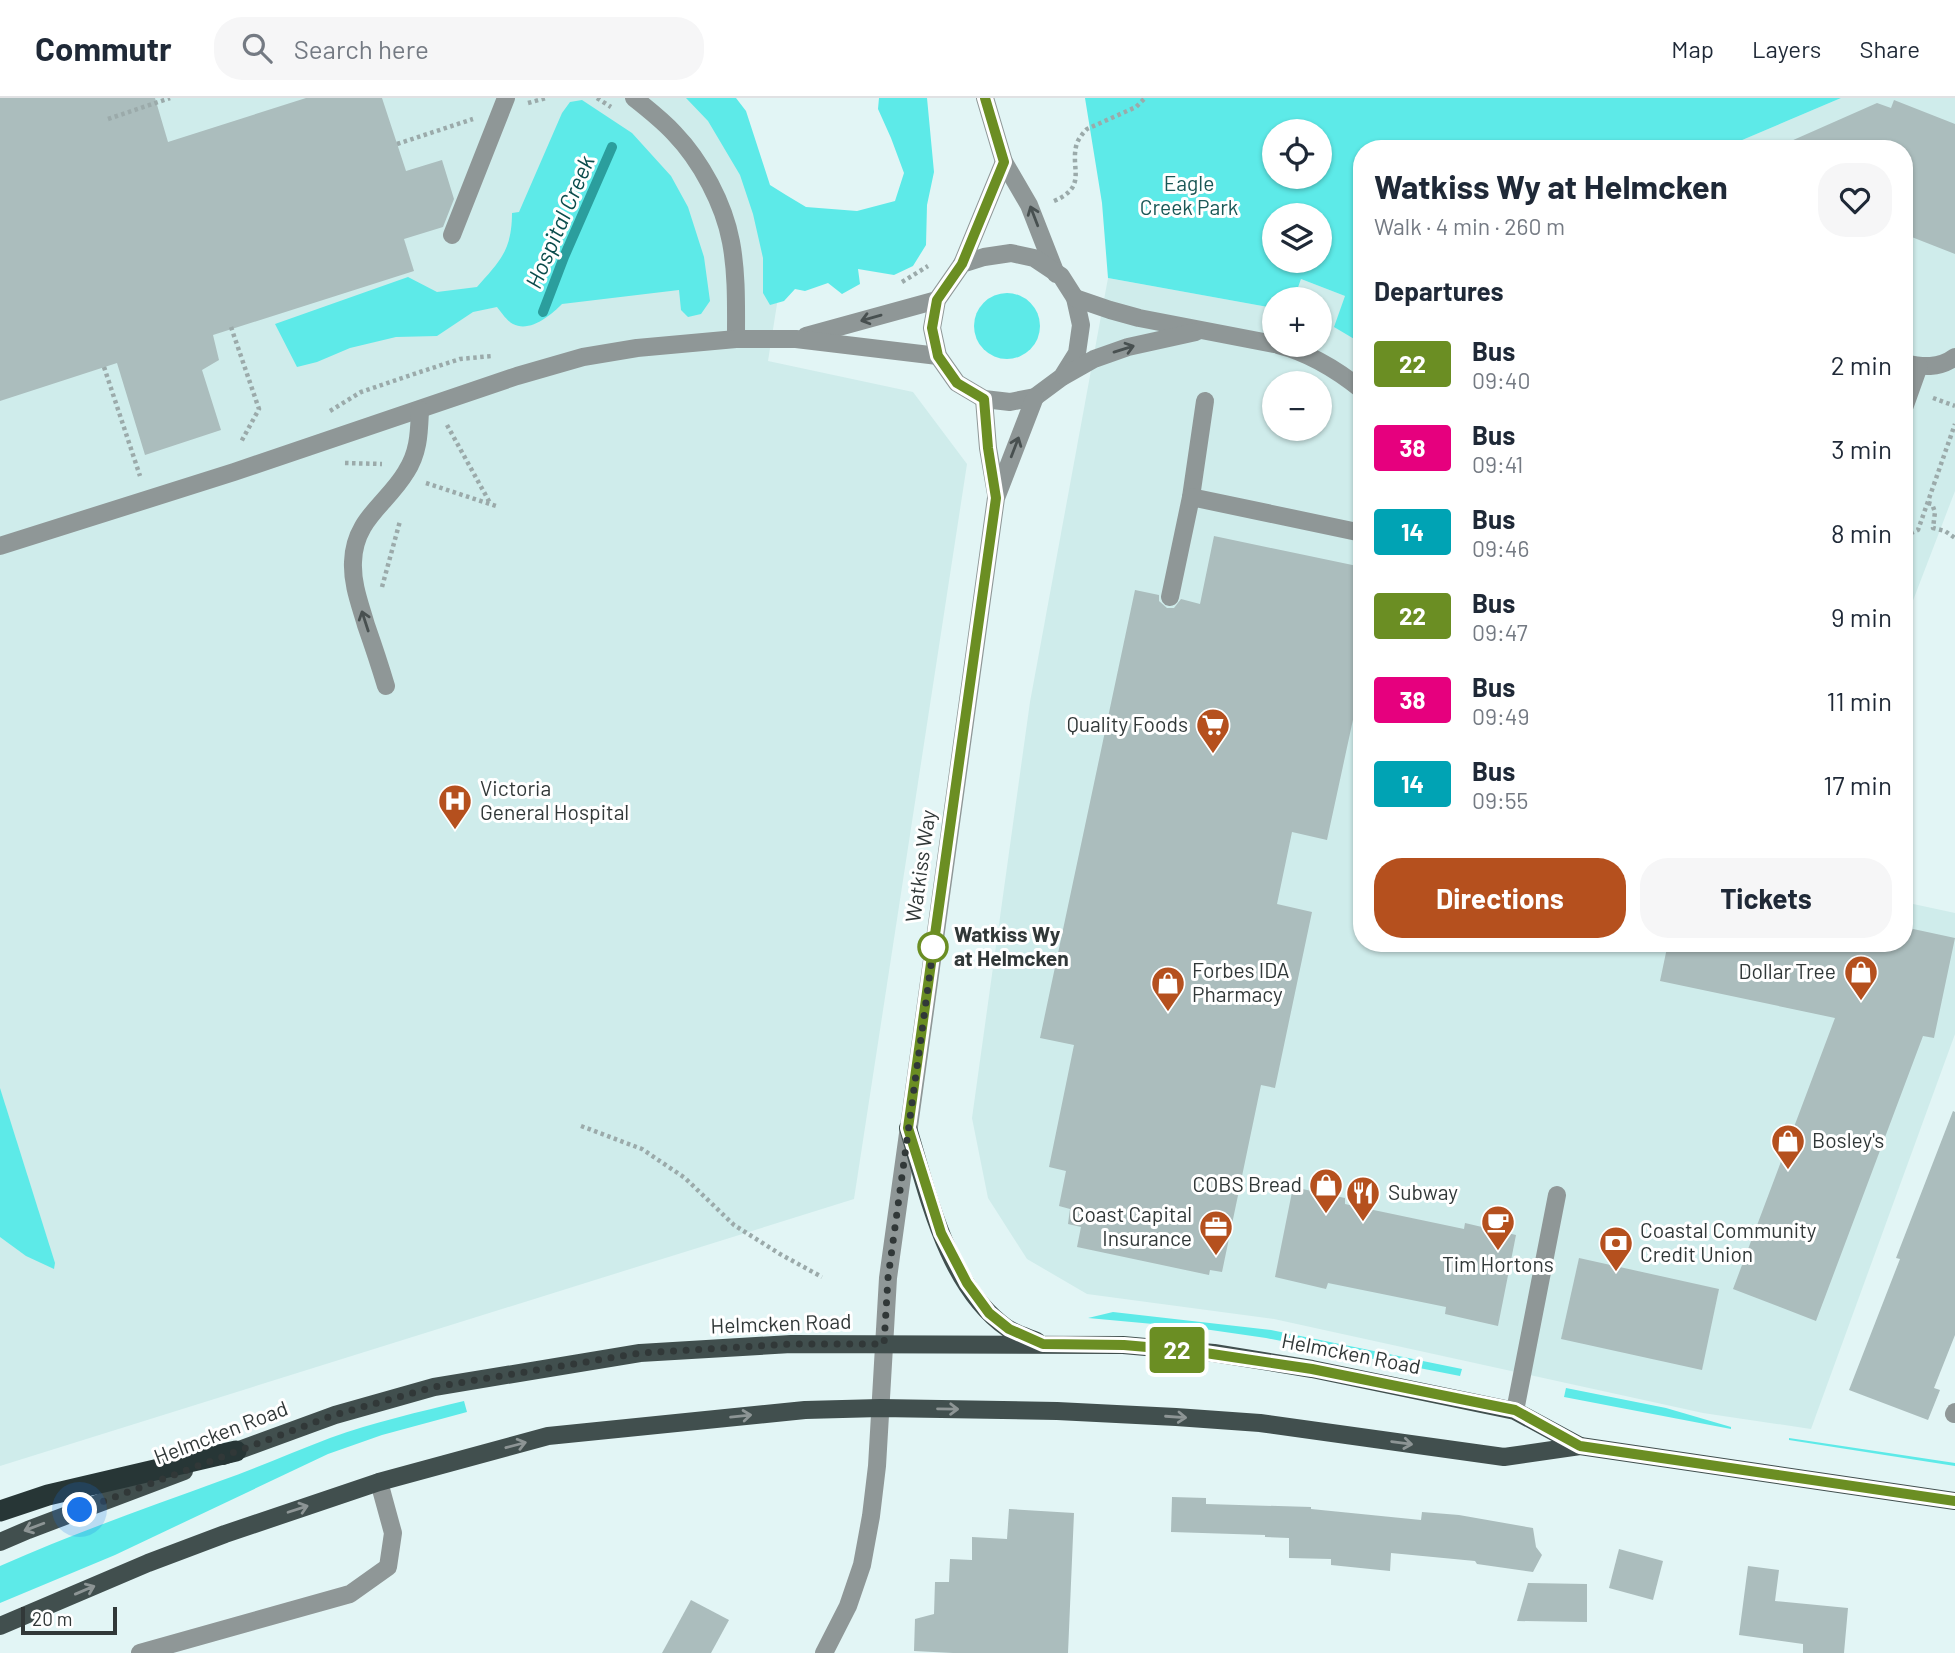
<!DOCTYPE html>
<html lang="en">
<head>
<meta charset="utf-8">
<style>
  :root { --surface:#fff; --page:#f6f6f7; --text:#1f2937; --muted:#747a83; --line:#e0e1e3; --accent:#b5501e }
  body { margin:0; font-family:Barlow,sans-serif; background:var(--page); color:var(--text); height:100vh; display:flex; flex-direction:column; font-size:26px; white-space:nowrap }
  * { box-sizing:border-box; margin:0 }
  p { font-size:23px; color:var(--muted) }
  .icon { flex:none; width:38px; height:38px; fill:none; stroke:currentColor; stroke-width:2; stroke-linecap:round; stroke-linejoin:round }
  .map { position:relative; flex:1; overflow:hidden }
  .sheet { position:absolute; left:1353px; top:42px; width:560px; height:812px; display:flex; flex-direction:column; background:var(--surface); border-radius:28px; box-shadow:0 2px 5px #0004 }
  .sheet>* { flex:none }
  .badge { padding:0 14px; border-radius:5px; font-size:24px; line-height:46px }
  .fabs { position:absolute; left:1262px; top:21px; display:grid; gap:14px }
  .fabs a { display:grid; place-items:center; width:70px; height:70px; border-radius:50%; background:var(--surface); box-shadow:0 2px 5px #0004; font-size:35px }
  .scale { position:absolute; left:21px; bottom:18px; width:96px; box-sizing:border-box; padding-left:7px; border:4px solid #313838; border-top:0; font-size:19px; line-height:24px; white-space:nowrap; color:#313838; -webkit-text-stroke:5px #fff; paint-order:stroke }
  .you { position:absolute; width:35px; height:35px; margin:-18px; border:5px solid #fff; border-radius:50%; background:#1a73e8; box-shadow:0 0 0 10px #1a73e833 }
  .map>.badge { position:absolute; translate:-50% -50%; box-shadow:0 0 0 4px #fff }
  h2 { padding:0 21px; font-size:26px; line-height:63px }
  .round { display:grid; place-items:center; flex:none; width:74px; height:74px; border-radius:28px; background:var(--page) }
  .headline { display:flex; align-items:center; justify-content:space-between; height:119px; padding:0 21px }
  h1 { font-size:33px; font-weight:700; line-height:52px }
  .action { display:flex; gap:14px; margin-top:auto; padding:14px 21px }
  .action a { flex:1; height:80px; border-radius:28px; background:var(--accent); color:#fff; font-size:28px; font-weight:700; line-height:80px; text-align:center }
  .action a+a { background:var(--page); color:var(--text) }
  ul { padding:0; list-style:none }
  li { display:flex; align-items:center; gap:21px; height:84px; padding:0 21px }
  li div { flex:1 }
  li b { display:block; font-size:26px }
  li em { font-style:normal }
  li .badge { min-width:77px; font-weight:700; text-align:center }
  header { display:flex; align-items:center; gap:42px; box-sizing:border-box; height:98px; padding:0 35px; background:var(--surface); border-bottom:2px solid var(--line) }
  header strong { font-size:33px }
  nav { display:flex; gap:38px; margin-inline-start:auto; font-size:24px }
  .search { width:490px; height:63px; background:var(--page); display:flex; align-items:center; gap:18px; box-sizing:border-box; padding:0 24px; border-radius:28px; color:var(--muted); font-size:26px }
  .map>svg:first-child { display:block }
  .built { fill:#cfeceb; fill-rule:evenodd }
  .green { fill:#5deae8; fill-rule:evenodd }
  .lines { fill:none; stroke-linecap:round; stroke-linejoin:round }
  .stream { stroke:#2b9e9d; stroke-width:10 }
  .building { fill:#abbdbd }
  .path { stroke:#9baaaa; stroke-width:4.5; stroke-dasharray:3.5 3.5; stroke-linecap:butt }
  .minor { stroke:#8f9797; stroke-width:18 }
  .major { stroke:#414f4e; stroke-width:18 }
  .highway { stroke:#273636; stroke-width:21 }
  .oneway { stroke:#485050 }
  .oneway2 { stroke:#8d9595 }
  .line-casing { stroke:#fff; stroke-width:16 }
  .line { stroke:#6b8e23; stroke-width:10 }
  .walk { stroke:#313838; stroke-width:7; stroke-dasharray:0 12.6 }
  .stop-dot { fill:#fff; stroke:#6b8e23; stroke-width:3.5 }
  .labels { text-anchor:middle; stroke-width:6; stroke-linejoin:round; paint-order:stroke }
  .park-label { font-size:21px; fill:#195756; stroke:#fff }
  .poi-label { font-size:21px; fill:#313838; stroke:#fff; text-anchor:start }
  .street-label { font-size:21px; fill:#313838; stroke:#fff }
  .stop-label { font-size:21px; font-weight:bold; fill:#313838; stroke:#fff; text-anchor:start }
  .water-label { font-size:23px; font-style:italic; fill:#0b4d4d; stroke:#fff }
</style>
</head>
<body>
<header>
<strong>Commutr</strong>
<div class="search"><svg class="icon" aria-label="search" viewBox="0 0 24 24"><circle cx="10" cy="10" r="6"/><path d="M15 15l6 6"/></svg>Search here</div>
<nav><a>Map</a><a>Layers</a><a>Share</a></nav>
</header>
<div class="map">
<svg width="1955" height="1555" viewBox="0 0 1955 1555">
  <rect width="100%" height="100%" fill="#e2f5f5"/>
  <!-- built -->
  <g class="built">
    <path d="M 0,0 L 709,0 L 743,55 L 780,187 L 768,263 L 913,294 L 967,366 L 854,1101 L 0,1368 Z"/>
    <path d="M 1841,0 L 1955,0 L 1955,393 L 1904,526 L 1904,51 L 1721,51 Z"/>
    <path d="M 1108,180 L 1274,210 L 1274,247 L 1320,247 L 1320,201 L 1294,201 L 1301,181 L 1345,198 L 1356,241 L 1362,245 L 1362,845 L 1904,845 L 1904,804 L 1955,815 L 1955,936 L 1811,1331 L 1703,1315 L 1274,1221 L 1087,1196 L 1027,1161 L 988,1100 L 972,1020 L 1030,604 ZM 1274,285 L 1320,285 L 1320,331 L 1274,331 Z"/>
  </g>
  <!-- green -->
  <g class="green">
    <path d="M 686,0 L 736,0 L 746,13 L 770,87 L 786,97 L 806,109 L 857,113 L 895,103 L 904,75 L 891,40 L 878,11 L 879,0 L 927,0 L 934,74 L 927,107 L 926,147 L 913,168 L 894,177 L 858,171 L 860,186 L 842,196 L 828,185 L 805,193 L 795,191 L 784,203 L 770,207 L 763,195 L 763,160 L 753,116 L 740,77 L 708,23 Z"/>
    <path d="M 1085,0 L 1841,0 L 1721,51 L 1362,51 L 1361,245 L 1334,229 L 1345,198 L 1301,181 L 1294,201 L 1274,201 L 1274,210 L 1108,180 L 1102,105 ZM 1274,33 L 1320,33 L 1320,79 L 1274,79 ZM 1274,117 L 1320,117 L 1320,163 L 1274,163 Z"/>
    <path d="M 582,2 L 632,35 L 671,78 L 688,109 L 704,159 L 710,203 L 701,216 L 688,219 L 681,212 L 679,192 L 562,206 C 551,217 530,235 513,226 C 507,223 501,214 497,209 L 473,214 L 437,238 L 396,239 L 350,250 L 317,264 L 297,269 L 275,226 L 408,179 L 437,194 L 477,189 C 500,163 512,152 512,115 L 519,114 L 562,15 L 570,4 Z"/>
    <circle cx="1007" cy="228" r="33"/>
    <path d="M 0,990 L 55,1165 L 54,1171 L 26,1158 L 0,1139 Z"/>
    <path d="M 1113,1214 L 1271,1232 L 1462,1271 L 1460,1278 L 1266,1240 L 1197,1230 L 1088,1220 Z"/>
    <path d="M 1566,1290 L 1666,1310 L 1731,1329 L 1731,1331 L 1564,1299 Z"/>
    <path d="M 464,1303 L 467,1314 L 382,1337 L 328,1356 L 115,1457 L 0,1505 L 0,1468 C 72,1436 146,1410 220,1383 C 257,1370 293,1354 330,1340 C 374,1324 419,1314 464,1303 Z"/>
    <path d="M 1789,1340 L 1955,1365 L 1955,1368 L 1789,1342 Z"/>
  </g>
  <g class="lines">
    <!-- stream -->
    <path class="stream" d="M 543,214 L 564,159 L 612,49"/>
  </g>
  <!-- building -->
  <g class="building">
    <path d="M 0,0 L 155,0 L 168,44 L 306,0 L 382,0 L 406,73 L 442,62 L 454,101 L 443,129 L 404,141 L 414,173 L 213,237 L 219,262 L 202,272 L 221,332 L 145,357 L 117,265 L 0,303 Z"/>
    <path d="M 1894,2 L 1955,26 L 1955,156 L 1904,136 L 1904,51 L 1773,51 L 1877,5 L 1891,10 Z"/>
    <path d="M 1214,438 L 1362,469 L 1362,580 L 1327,742 L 1292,734 L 1277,806 L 1312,814 L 1275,990 L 1261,987 L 1222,1174 L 1210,1172 L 1209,1177 L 1077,1149 L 1081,1129 L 1068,1126 L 1070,1111 L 1059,1108 L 1066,1073 L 1049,1069 L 1074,947 L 1040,940 L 1135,492 L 1159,497 L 1159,503 L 1167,510 L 1174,510 L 1181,501 L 1200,506 Z"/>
    <path d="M 1904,829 L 1955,840 L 1934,940 L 1923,938 L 1816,1223 L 1733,1191 L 1835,920 L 1660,883 L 1668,845 L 1904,845 Z"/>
    <path d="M 1953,1013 L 1955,1014 L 1955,1237 L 1934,1290 L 1940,1292 L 1928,1322 L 1849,1292 L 1900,1161 L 1896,1160 Z"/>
    <path d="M 1293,1089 L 1345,1100 L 1345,1106 L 1464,1131 L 1465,1125 L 1516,1137 L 1498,1228 L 1445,1216 L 1446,1209 L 1328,1185 L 1326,1191 L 1275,1179 Z"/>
    <path d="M 1579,1160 L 1719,1191 L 1702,1272 L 1561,1241 Z"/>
    <path d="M 1172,1399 L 1206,1400 L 1206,1406 L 1311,1409 L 1311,1411 L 1421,1422 L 1422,1414 L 1459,1417 L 1533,1430 L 1536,1449 L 1542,1457 L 1533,1474 L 1477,1466 L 1475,1463 L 1391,1455 L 1390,1473 L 1331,1467 L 1331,1461 L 1289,1460 L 1289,1440 L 1265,1439 L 1265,1437 L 1171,1434 Z"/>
    <path d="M 1009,1411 L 1074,1415 L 1068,1555 L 953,1555 L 914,1553 L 915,1521 L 934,1516 L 935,1484 L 949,1484 L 950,1461 L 972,1462 L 972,1439 L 1007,1441 Z"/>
    <path d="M 1619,1451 L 1663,1463 L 1653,1502 L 1609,1490 Z"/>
    <path d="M 1748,1468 L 1779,1472 L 1775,1503 L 1848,1510 L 1844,1555 L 1803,1555 L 1803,1546 L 1739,1537 Z"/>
    <path d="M 1528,1485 L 1587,1486 L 1587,1524 L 1517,1523 Z"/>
    <path d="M 691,1502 L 729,1522 L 711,1555 L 662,1555 Z"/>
  </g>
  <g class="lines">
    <!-- path -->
    <g class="path">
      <path d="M 597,0 L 611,9"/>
      <path d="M 528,5 L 546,0"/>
      <path d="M 108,21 L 170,0"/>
      <path d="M 397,46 L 473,21"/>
      <path d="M 1054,103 C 1089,88 1069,70 1077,45 C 1079,40 1083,35 1087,31 L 1136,9 L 1145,0"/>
      <path d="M 902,184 L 928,168"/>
      <path d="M 231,229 L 259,311 L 241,344"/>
      <path d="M 104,269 L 140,378"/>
      <path d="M 1933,300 L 1955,308"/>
      <path d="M 330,313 L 361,294 L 420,274 L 460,261 L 492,258"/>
      <path d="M 447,327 L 490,405"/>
      <path d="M 345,365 L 382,366"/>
      <path d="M 426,385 L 499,409"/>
      <path d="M 1928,405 L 1932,406 L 1935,414 L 1933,430 L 1945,433 L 1955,440"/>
      <path d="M 1904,438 L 1918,432 L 1955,326"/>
      <path d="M 382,489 L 400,423"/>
      <path d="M 581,1028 L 642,1051 L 685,1080 L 734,1127 L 780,1156 L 822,1179"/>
    </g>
    <!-- minor -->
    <g class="minor">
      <path d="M 634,0 C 648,11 662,22 674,35 C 701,63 724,106 731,144 C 737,176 736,209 736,241"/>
      <path d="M 985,0 L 1004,64 L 1029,107 L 1056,176"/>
      <path d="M 452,137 L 506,0"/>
      <path d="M 1011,155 L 1034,160 L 1061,178 L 1075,200 L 1081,227 L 1077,255 L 1062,279 L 1035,299 L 1010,304 L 984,301 L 957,285 L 938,258 L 932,230 L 937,202 L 962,166 L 984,159 Z"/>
      <path d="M 962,166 L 1004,64"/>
      <path d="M 1075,200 L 1110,212 L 1139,220 L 1274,246"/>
      <path d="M 806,238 L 937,202"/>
      <path d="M 1278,247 C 1310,255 1336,271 1362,292"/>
      <path d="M 1904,265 C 1922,269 1939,271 1955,259"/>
      <path d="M 1064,278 L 1094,261 L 1128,249 L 1196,234"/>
      <path d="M 984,301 L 988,350 L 996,396"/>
      <path d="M 1904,310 L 1919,268"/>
      <path d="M 1191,399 L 1205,303"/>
      <path d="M 0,448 L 234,374 L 517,278 L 583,259 L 637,250 L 736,241 L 796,241 L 938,258"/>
      <path d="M 1170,499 L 1191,399 L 1362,435"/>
      <path d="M 386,588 C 380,568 373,547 366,527 C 360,506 352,486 353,464 C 354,421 387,406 406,374 C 419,354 419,334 420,312"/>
      <path d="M 1515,1313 L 1557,1097"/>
      <path d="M 1954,1316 L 1955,1314"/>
      <path d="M 140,1555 L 350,1496 L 388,1469 L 393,1435 L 379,1384"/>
      <path d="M 824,1555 L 848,1508 L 862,1467 L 871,1418 L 877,1368 L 888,1180 L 996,400 L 1035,299"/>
    </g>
    <!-- major -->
    <g class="major">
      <path d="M 908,1030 C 928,1096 947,1188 1007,1230 C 1016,1236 1027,1239 1037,1243"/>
      <path d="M 223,1358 L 335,1317 L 434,1289 L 640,1255 L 791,1246 L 1123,1247 L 1214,1255 L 1312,1271 L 1515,1313 L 1580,1348"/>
      <path d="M 0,1444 L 28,1432 L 184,1373"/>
      <path d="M 0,1528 L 148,1465 L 225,1436 L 379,1384 L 548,1338 L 805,1312 L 880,1310 L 1057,1313 L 1176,1319 L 1260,1325 L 1504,1359 L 1580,1348 L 1955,1403"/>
    </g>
    <!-- highway -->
    <path class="highway" d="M 0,1413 L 48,1397 L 236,1353"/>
  </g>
  <!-- one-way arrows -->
  <defs><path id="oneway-shaft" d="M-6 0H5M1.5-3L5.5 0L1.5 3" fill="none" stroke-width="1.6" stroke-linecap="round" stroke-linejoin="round" transform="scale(1.75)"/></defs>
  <g class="oneway">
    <use href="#oneway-shaft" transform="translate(1034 118) rotate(-111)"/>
    <use href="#oneway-shaft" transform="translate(871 220) rotate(164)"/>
    <use href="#oneway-shaft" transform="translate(1124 251) rotate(-17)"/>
    <use href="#oneway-shaft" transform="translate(1015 349) rotate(-69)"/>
    <use href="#oneway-shaft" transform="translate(365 523) rotate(-108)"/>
  </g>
  <g class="oneway2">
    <use href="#oneway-shaft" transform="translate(948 1311) rotate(1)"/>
    <use href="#oneway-shaft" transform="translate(741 1318) rotate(-6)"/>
    <use href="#oneway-shaft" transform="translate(1176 1319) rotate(4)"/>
    <use href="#oneway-shaft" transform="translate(1402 1345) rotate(8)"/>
    <use href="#oneway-shaft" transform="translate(516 1347) rotate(-15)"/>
    <use href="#oneway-shaft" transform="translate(298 1411) rotate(-18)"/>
    <use href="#oneway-shaft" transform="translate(34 1429) rotate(159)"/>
    <use href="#oneway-shaft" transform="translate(85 1492) rotate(-23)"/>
  </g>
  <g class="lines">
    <!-- line casing -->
    <g class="line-casing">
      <path id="line" d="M 985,0 L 1004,64 L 962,166 L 937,202 L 932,230 L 938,258 L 957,285 L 984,301 L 988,350 L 996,400 L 908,1030 L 941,1135 L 967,1185 L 989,1215 L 1009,1231 L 1043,1246 L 1124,1247 L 1192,1253 L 1312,1271 L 1515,1312 L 1580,1348 L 1955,1403"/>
    </g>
    <!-- line -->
    <use href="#line" class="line"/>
    <!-- walk -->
    <path class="walk" d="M 80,1412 L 334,1317 L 434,1289 L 640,1255 L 791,1246 L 884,1246 L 888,1180 L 935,838 L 933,849"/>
  </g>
  <!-- icons -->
  <defs>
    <g id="supermarket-pin" transform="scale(1.75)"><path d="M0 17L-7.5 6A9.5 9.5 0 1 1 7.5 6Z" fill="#b5501e" stroke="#fff"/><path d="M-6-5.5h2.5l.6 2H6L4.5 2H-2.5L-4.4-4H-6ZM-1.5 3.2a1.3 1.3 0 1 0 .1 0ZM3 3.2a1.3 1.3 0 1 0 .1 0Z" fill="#fff"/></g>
    <g id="hospital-pin" transform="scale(1.75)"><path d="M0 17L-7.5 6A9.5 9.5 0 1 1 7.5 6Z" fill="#b5501e" stroke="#fff"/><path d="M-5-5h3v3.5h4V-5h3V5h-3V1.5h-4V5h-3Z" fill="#fff"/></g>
    <g id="shop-pin" transform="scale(1.75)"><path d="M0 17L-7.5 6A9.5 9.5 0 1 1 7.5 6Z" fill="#b5501e" stroke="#fff"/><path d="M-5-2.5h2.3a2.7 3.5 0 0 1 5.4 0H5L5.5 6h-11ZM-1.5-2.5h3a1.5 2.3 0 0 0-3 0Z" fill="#fff"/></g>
    <g id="restaurant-pin" transform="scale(1.75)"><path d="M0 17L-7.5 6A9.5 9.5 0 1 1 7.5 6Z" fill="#b5501e" stroke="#fff"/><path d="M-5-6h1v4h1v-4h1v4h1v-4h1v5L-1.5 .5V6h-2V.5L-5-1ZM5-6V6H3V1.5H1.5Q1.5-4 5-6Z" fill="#fff"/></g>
    <g id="cafe-pin" transform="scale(1.75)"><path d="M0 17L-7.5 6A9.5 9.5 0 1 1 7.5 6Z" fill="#b5501e" stroke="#fff"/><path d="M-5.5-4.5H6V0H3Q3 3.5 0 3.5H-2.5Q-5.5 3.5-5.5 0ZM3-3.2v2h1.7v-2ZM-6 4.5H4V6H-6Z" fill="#fff"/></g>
    <g id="office-pin" transform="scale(1.75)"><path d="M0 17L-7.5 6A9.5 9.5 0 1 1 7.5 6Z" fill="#b5501e" stroke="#fff"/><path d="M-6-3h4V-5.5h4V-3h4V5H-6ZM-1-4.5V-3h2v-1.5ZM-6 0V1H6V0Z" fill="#fff"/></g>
    <g id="bank-pin" transform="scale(1.75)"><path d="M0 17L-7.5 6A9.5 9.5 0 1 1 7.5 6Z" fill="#b5501e" stroke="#fff"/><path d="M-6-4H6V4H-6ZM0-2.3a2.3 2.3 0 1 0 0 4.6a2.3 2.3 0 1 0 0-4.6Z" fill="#fff"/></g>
  </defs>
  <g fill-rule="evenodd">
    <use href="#supermarket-pin" x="1213" y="627"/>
    <use href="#hospital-pin" x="455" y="703"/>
    <use href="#shop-pin" x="1861" y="874"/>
    <use href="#shop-pin" x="1168" y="885"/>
    <use href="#shop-pin" x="1788" y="1043"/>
    <use href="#shop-pin" x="1326" y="1087"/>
    <use href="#restaurant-pin" x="1363" y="1095"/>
    <use href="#cafe-pin" x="1498" y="1124"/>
    <use href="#office-pin" x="1216" y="1129"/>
    <use href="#bank-pin" x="1616" y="1145"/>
  </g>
  <!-- markers -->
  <circle class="stop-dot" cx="933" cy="849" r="14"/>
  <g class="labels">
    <!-- park labels -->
    <g class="park-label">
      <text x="1189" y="93">Eagle<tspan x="1189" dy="24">Creek Park</tspan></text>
    </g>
    <!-- poi labels -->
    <g class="poi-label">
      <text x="1188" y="634" text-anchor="end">Quality Foods</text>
      <text x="480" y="698">Victoria<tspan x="480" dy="24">General Hospital</tspan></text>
      <text x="1192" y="880">Forbes IDA<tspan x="1192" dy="24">Pharmacy</tspan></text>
      <text x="1836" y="881" text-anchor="end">Dollar Tree</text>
      <text x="1812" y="1050">Bosley's</text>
      <text x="1302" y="1094" text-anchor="end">COBS Bread</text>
      <text x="1388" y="1102">Subway</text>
      <text x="1192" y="1124" text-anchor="end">Coast Capital<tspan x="1192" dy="24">Insurance</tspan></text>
      <text x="1640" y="1140">Coastal Community<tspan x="1640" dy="24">Credit Union</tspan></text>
      <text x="1498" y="1174" text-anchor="middle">Tim Hortons</text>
    </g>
    <!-- street labels -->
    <g class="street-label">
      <text transform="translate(921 768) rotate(-82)" y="7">Watkiss Way</text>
      <text transform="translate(781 1226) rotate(-2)" y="7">Helmcken Road</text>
      <text transform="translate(1351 1256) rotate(11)" y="7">Helmcken Road</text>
      <text transform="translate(221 1335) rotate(-21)" y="7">Helmcken Road</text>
    </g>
    <!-- stop labels -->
    <g class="stop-label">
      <text x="954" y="844">Watkiss Wy<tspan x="954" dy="24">at Helmcken</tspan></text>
    </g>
    <!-- water labels -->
    <g class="water-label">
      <text transform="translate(560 124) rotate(-67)" y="8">Hospital Creek</text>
    </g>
  </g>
</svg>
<div class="fabs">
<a><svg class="icon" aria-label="locate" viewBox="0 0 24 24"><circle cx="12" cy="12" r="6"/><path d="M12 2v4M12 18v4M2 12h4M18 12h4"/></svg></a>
<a><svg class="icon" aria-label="layers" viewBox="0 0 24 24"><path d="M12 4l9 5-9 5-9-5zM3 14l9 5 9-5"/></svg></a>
<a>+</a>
<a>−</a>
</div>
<div class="scale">20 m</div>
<div class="you" style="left:80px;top:1412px"></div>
<b class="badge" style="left:1177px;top:1252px;background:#6b8e23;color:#fff">22</b>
<section class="sheet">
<div class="headline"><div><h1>Watkiss Wy at Helmcken</h1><p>Walk · 4 min · 260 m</p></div><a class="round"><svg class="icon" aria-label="heart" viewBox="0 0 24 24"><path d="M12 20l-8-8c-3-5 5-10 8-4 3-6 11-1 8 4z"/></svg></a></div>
<h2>Departures</h2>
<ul>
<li><span class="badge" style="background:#6b8e23;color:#fff">22</span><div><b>Bus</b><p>09:40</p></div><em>2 min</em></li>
<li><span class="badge" style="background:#e6007e;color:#fff">38</span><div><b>Bus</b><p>09:41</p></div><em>3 min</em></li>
<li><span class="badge" style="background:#00a3b4;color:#fff">14</span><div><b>Bus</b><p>09:46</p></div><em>8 min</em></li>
<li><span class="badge" style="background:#6b8e23;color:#fff">22</span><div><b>Bus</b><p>09:47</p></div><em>9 min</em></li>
<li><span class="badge" style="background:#e6007e;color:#fff">38</span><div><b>Bus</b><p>09:49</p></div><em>11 min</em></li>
<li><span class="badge" style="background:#00a3b4;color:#fff">14</span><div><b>Bus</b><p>09:55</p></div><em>17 min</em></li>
</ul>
<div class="action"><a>Directions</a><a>Tickets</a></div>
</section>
</div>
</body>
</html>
